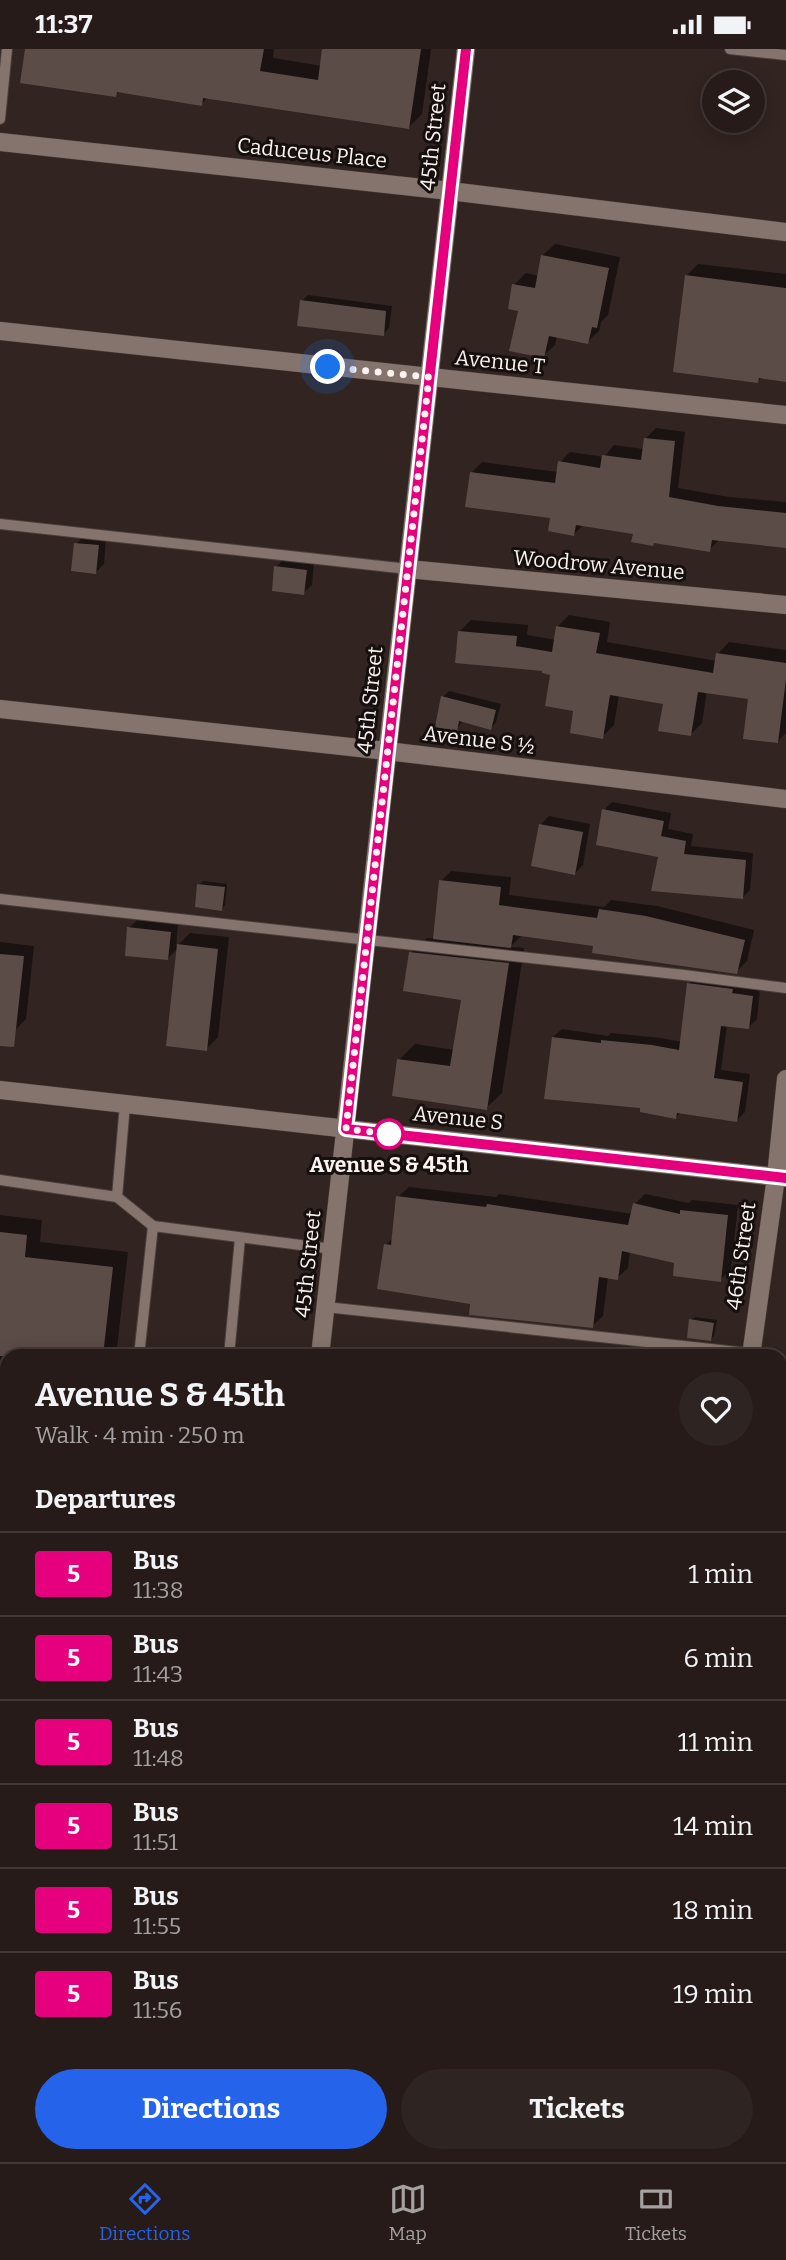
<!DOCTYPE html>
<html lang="en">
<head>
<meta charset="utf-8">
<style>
  :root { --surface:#261b18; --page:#2e2421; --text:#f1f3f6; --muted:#a4a1a2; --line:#423937; --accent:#2563eb }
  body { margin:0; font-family:Bitter,serif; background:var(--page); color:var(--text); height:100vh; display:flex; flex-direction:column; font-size:26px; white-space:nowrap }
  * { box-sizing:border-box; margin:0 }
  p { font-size:23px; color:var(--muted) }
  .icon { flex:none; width:38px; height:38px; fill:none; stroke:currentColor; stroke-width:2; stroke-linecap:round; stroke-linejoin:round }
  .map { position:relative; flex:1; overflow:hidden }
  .drawer { position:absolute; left:0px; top:1300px; width:788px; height:814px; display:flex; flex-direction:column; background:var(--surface); border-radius:21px 21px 0 0; box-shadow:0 4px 18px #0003,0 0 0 2px var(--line) }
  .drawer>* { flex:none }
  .badge { padding:0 14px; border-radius:5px; font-size:24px; line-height:46px }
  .buttons { position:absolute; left:702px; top:21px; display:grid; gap:14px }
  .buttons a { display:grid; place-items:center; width:63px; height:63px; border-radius:50%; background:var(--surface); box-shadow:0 4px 18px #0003,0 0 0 2px var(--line); font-size:35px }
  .you { position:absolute; width:35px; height:35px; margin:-18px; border:5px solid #fff; border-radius:50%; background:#1a73e8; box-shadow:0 0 0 10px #1a73e833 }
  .map>.badge { position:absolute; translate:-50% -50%; box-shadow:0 0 0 4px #fff }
  h2 { padding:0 35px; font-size:26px; line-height:63px }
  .round { display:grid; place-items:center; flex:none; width:74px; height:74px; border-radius:37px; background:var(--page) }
  .headline { display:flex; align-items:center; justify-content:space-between; height:119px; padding:0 35px }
  h1 { font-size:33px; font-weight:700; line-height:52px }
  .action { display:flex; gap:14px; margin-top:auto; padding:14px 35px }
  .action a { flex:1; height:80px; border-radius:42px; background:var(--accent); color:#fff; font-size:28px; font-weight:700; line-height:80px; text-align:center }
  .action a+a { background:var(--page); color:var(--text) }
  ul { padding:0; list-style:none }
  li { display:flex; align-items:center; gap:21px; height:84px; padding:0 35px; border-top:2px solid var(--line) }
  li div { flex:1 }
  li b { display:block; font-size:26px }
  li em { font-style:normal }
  li .badge { min-width:77px; font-weight:700; text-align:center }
  .status { display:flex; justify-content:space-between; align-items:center; height:49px; padding:0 35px; background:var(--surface); direction:ltr }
  .status svg { height:19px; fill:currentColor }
  .tabs { display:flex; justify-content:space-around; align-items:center; height:98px; border-top:2px solid var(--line); background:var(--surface); font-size:19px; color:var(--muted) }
  .tabs a { display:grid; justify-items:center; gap:4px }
  .tabs .active { color:var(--accent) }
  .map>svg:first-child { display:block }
  .shadow { fill:#0007 }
  .building { fill:#5b4c47 }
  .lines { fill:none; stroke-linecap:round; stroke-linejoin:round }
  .service-casing { stroke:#4b3f3c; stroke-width:12 }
  .minor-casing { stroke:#4b3f3c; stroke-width:19 }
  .secondary-casing { stroke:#4b3f3c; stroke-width:19 }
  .service { stroke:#85746e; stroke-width:10 }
  .minor { stroke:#85746e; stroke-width:18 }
  .secondary { stroke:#85746e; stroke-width:18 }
  .line-casing { stroke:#fff; stroke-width:16 }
  .line { stroke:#e6007e; stroke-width:10 }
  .walk { stroke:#fcf2ef; stroke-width:7; stroke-dasharray:0 12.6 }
  .stop-dot { fill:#fff; stroke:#e6007e; stroke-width:3.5 }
  .labels { text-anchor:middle; stroke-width:6; stroke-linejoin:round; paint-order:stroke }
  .street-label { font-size:21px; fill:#fcf2ef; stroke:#150f0d }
  .stop-label { font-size:21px; font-weight:bold; fill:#fcf2ef; stroke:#150f0d }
</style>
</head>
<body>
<div class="status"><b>11:37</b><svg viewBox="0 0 49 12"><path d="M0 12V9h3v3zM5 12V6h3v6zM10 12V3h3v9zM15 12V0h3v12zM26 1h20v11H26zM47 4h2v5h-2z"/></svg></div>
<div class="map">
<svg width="786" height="2113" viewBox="0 0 786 2113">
  <rect width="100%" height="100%" fill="#322420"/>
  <!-- shadow -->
  <g class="shadow">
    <path d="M 26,0 L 274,0 L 273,9 L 322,17 L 324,0 L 431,0 L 422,65 L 408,79 L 208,48 L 201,55 L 120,42 L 115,46 Z"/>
    <path d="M 555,195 L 620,208 L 608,266 L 601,273 L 599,282 L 587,293 L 557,287 L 555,296 L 543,307 L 520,261 L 514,236 L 526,224 L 539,227 L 543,206 Z"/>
    <path d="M 698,215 L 786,225 L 786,332 L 762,328 L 757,333 L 686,227 Z"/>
    <path d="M 308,246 L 392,257 L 389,279 L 383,286 L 302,252 Z"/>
    <path d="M 656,379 L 685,383 L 678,439 L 729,448 L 786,453 L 786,497 L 720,490 L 709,501 L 635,484 L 583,476 L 574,485 L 552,467 L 472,423 L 482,413 L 558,423 L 560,413 L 570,403 L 604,408 L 614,396 L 644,400 L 646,389 Z"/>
    <path d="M 84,487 L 106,489 L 104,515 L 96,523 L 76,495 Z"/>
    <path d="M 284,510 L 314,513 L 312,536 L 303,544 L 276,518 Z"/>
    <path d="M 569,566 L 610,573 L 607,593 L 717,612 L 718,605 L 729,593 L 786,601 L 786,684 L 777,693 L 750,649 L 707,642 L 702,674 L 691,685 L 665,654 L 619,646 L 614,676 L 602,688 L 575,660 L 552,624 L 460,582 L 471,571 L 528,576 L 527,586 L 556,591 L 558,577 Z"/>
    <path d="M 449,642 L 501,655 L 496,673 L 491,679 L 463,672 L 456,681 L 443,648 Z"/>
    <path d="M 612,753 L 671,764 L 668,780 L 693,785 L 691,797 L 753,804 L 750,841 L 742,849 L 604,761 Z"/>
    <path d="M 549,767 L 590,775 L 583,816 L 575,824 L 541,775 Z"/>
    <path d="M 451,822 L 511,828 L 509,846 L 604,858 L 611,851 L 657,857 L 754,881 L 747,912 L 736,923 L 595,895 L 522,886 L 510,898 L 524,899 L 502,1044 L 486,1059 L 399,1011 L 415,995 L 455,1001 L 463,949 L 411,904 L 427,889 L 435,889 L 441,832 Z"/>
    <path d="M 203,832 L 227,835 L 225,856 L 222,860 L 199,836 Z"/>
    <path d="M 137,871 L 178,875 L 176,898 L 190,884 L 229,888 L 218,988 L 206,1000 L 178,899 L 168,909 L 129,879 Z"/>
    <path d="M 0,893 L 34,897 L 26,970 L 15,981 L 0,979 Z"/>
    <path d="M 697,927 L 760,939 L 757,970 L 749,978 L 727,976 L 721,1021 L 750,1025 L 745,1063 L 737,1071 L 681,1063 L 676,1068 L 642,1058 L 553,988 L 562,980 L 608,987 L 611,984 L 661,989 L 682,993 L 689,935 Z"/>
    <path d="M 409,1138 L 496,1148 L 499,1145 L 633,1165 L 635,1155 L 645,1145 L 689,1154 L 692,1151 L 738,1156 L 731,1220 L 720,1231 L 676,1213 L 630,1202 L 628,1219 L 617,1229 L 608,1228 L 603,1267 L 592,1277 L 472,1254 L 386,1196 L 393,1189 L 398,1148 Z"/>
    <path d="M 0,1166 L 42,1171 L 40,1193 L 128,1203 L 116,1307 L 7,1307 L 7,1365 L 0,1364 Z"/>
    <path d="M 695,1268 L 717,1271 L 714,1287 L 711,1290 L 691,1271 Z"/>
    <path d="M 0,1611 L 7,1612 L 7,1743 L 0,1742 Z"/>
    <path d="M 0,1847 L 7,1848 L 7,1904 L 0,1910 Z"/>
    <path d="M 780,2036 L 786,2037 L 786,2067 L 780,2066 Z"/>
    <path d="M 279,2107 L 334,2107 L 333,2113 L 278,2113 Z"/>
    <rect x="409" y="2107" width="34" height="6"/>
    <rect x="525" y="2107" width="101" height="6"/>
  </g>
  <!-- building -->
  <g class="building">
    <path d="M 25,0 L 264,0 L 260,22 L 318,31 L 322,0 L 421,0 L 409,80 L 203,49 L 202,57 L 117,43 L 116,48 L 20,34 Z"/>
    <path d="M 541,206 L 609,219 L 597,279 L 592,278 L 588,295 L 549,287 L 544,309 L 509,302 L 518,262 L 508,260 L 512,235 L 535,239 Z"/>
    <path d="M 685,226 L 786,239 L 786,333 L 759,329 L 758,334 L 673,323 Z"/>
    <path d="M 300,251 L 386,262 L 384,287 L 297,277 Z"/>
    <path d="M 644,389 L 675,392 L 669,448 L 718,457 L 786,464 L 786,499 L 712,491 L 710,503 L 654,494 L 653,497 L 631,493 L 633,485 L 576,476 L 574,487 L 548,482 L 550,469 L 465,458 L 470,423 L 555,434 L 558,412 L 600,419 L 602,406 L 641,411 Z"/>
    <path d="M 74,494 L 99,496 L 96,525 L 71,522 Z"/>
    <path d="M 274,517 L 307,521 L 304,546 L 272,542 Z"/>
    <path d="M 556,577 L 600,584 L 596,604 L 713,624 L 716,604 L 786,614 L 786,630 L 778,694 L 743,690 L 748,650 L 698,643 L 691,687 L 658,682 L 663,655 L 610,646 L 603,690 L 570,684 L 573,662 L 545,657 L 550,626 L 542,624 L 542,622 L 455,614 L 458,582 L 517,587 L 516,597 L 552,603 Z"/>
    <path d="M 441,647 L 496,661 L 491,681 L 459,672 L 457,683 L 435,678 Z"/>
    <path d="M 602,760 L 664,772 L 661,787 L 686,792 L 684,805 L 746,811 L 743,850 L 651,842 L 658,808 L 596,796 Z"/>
    <path d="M 539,775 L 583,783 L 575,826 L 531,817 Z"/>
    <path d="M 439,831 L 501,838 L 499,856 L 597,869 L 599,860 L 646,867 L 745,891 L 737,925 L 592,904 L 593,897 L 513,886 L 511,899 L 433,890 Z"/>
    <path d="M 197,835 L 225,838 L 222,862 L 195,858 Z"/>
    <path d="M 127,878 L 171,883 L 168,911 L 125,907 Z"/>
    <path d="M 177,895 L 218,900 L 207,1002 L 166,997 Z"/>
    <path d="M 409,903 L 509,914 L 487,1061 L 392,1047 L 397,1010 L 450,1017 L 461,951 L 403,942 Z"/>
    <path d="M 0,905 L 24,907 L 14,998 L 0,997 Z"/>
    <path d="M 687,934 L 733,940 L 732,944 L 753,947 L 749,980 L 721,977 L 714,1029 L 743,1033 L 737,1073 L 677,1064 L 676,1070 L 640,1063 L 640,1059 L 544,1050 L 552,988 L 601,994 L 601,991 L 652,996 L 679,1001 Z"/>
    <path d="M 396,1147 L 486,1158 L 487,1155 L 628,1176 L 633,1154 L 680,1165 L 680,1161 L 728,1166 L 721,1233 L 673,1227 L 674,1214 L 622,1202 L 618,1231 L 599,1228 L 593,1279 L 469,1266 L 470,1255 L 377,1240 L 384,1195 L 391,1196 Z"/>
    <path d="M 0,1183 L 27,1186 L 25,1208 L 113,1218 L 103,1307 L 0,1307 Z"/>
    <path d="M 689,1270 L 714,1274 L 711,1292 L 687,1289 Z"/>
  </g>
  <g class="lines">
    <!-- service casing -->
    <g class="service-casing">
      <g id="service">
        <path d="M 730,0 L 786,6"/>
        <path d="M 0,70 L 7,0"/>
        <path d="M 0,475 L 408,520"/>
        <path d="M 0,850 L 684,926 L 786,939"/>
        <path d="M 0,1131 L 117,1148 L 153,1177"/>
        <path d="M 117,1148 L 125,1055"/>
        <path d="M 326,1258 L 775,1307"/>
        <path d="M 139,1307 L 153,1177 L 332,1200"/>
        <path d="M 229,1307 L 240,1189"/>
        <path d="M 0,1609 L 7,1610"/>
        <path d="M 780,1693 L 786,1694"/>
        <path d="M 0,1985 L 7,1986"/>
      </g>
    </g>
    <!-- minor casing -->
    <g class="minor-casing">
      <g id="minor">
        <path d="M 0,93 L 450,142 L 786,183"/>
        <path d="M 0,282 L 786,366"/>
        <path d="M 408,520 L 786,556"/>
        <path d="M 0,660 L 387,702 L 786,750"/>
        <path d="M 751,1307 L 776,1128 L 786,1030"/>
        <path d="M 0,1418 L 7,1419"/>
        <path d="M 780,1501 L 786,1502"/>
        <path d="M 0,1795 L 7,1796"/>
        <path d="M 780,1888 L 786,1889"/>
        <path d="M 667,2113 L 667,2107"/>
      </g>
    </g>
    <!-- secondary casing -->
    <g class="secondary-casing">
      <g id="secondary">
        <path d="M 0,1041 L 786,1129"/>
        <path d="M 320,1307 L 466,0"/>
        <path d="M 230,2113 L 231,2107"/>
      </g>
    </g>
    <!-- service -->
    <use href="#service" class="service"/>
    <!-- minor -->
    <use href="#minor" class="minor"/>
    <!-- secondary -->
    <use href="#secondary" class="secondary"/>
  </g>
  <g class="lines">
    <!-- line casing -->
    <g class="line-casing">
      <path id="line" d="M 466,0 L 346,1080 L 786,1129"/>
    </g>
    <!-- line -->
    <use href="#line" class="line"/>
    <!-- walk -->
    <path class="walk" d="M 328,318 L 429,328 L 346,1080 L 399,1086 L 389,1085"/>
  </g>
  <!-- markers -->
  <circle class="stop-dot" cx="389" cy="1085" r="14"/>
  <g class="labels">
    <!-- street labels -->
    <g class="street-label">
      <text transform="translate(433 88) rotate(-84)" y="7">45th Street</text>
      <text transform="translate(312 104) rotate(6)" y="7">Caduceus Place</text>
      <text transform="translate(500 313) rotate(6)" y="7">Avenue T</text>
      <text transform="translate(599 516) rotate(5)" y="7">Woodrow Avenue</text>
      <text transform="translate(370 651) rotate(-84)" y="7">45th Street</text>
      <text transform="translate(479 691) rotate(7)" y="7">Avenue S ½</text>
      <text transform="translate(458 1069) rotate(6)" y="7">Avenue S</text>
      <text transform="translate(741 1207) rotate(-82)" y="7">46th Street</text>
      <text transform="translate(308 1215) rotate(-84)" y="7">45th Street</text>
    </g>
    <!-- stop labels -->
    <g class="stop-label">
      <text x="389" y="1123">Avenue S &amp; 45th</text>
    </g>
  </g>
</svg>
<div class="buttons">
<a><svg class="icon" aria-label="layers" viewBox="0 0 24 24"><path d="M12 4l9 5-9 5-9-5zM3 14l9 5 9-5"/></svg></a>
</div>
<div class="you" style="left:328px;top:318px"></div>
<section class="drawer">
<div class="headline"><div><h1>Avenue S &amp; 45th</h1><p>Walk · 4 min · 250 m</p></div><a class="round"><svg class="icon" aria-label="heart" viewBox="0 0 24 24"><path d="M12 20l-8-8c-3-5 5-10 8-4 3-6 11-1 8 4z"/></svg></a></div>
<h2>Departures</h2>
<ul>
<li><span class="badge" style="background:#e6007e;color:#fff">5</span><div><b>Bus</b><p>11:38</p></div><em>1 min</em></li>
<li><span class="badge" style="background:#e6007e;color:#fff">5</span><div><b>Bus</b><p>11:43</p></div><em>6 min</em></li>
<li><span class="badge" style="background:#e6007e;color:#fff">5</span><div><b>Bus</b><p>11:48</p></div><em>11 min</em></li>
<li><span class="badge" style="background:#e6007e;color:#fff">5</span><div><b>Bus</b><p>11:51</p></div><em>14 min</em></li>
<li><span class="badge" style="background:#e6007e;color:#fff">5</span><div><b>Bus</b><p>11:55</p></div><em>18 min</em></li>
<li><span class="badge" style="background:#e6007e;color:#fff">5</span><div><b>Bus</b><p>11:56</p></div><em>19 min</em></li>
</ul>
<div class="action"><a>Directions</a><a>Tickets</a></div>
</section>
</div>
<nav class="tabs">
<a class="active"><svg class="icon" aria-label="directions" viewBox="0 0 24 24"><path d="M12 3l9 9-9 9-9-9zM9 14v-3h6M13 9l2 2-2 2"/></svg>Directions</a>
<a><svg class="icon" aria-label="map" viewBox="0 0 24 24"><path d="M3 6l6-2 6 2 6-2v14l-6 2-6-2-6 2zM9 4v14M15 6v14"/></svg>Map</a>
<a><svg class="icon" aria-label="tickets" viewBox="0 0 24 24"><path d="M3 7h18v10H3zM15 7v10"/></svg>Tickets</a>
</nav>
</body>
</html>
